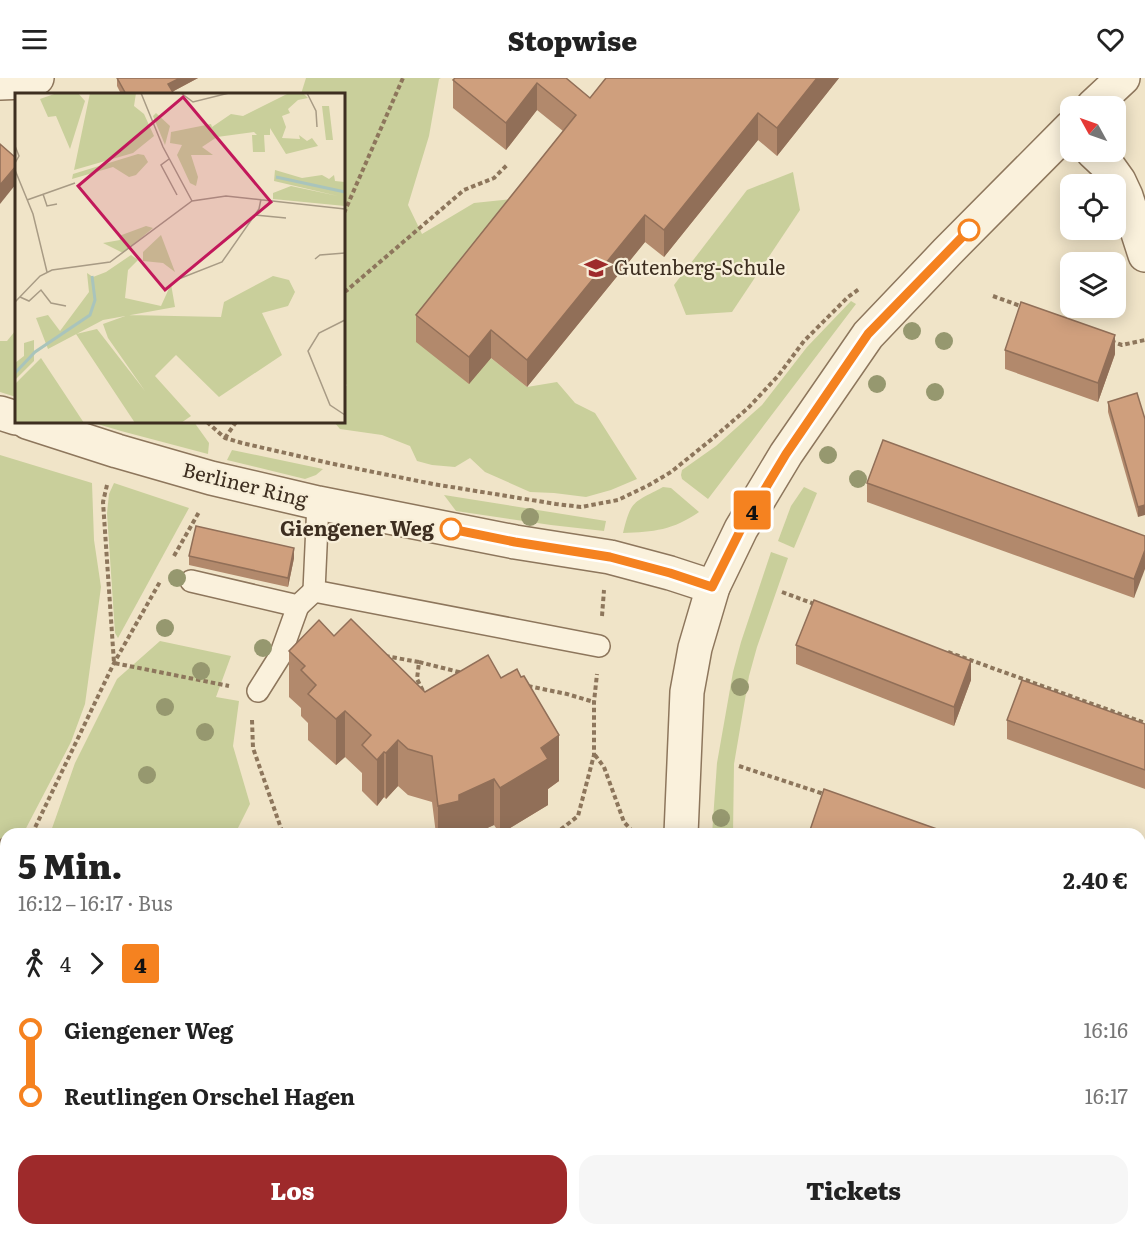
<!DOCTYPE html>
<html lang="de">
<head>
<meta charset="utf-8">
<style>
  :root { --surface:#fff; --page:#f6f6f6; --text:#222; --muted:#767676; --accent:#9e2a2b }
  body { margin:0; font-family:Literata,serif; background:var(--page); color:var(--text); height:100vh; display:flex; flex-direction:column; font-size:22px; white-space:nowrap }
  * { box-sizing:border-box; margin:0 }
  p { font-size:20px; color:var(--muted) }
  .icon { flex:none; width:33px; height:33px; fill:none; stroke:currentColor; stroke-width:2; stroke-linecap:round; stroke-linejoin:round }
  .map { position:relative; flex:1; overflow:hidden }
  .sheet { position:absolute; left:0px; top:750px; width:1146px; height:408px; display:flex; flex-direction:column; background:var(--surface); border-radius:18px 18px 0 0; box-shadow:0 3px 15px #0003 }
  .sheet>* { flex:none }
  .badge { padding:0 12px; border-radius:4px; font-size:21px; line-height:39px }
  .needle { width:39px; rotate:310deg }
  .tools { position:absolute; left:1060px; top:18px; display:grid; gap:12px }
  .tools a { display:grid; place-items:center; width:66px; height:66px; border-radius:12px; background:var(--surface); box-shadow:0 3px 15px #0003; font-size:30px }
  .map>.badge { position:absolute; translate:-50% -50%; box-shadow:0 0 0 3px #fff }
  .legs { display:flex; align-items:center; gap:9px; height:66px; padding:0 18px; font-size:20px }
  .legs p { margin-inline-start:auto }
  .headline { display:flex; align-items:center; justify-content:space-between; height:102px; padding:0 18px }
  h1 { font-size:33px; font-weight:800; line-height:45px }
  .action { display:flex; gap:12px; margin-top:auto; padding:12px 18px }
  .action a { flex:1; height:69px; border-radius:18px; background:var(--accent); color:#fff; font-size:24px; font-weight:800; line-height:69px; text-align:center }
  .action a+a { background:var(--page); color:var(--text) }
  ul { padding:0 18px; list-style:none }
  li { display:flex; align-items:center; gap:21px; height:66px; font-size:22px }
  li i { display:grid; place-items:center; width:9px; height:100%; margin:0 8px; background:currentColor }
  li i::after { content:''; width:15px; height:15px; margin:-8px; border:4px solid; border-radius:50%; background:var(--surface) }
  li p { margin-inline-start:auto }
  li:first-child i { background:linear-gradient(#0000 50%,currentColor 0) }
  li:last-child i { background:linear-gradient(currentColor 50%,#0000 0) }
  header { display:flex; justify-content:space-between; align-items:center; height:78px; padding:0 18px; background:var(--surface); font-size:27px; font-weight:800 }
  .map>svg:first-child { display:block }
  .green { fill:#c9cf9b }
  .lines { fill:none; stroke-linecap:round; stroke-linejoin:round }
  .service-casing { stroke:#8d765c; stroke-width:24 }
  .minor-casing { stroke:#8d765c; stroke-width:36 }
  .path { stroke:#8d765c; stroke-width:4; stroke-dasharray:4.5 3; stroke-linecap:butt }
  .service { stroke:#faf1dc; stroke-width:21 }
  .minor { stroke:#faf1dc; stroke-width:33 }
  .tree { fill:#96986f }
  .wall { fill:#b2896c }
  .shaded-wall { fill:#916f58 }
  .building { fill:#cf9f7d; stroke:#916f58; stroke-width:1.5 }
  .line-1-casing { stroke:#fff; stroke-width:14 }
  .line-1 { stroke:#f58220; stroke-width:9 }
  .stop-1-dot { fill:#fff; stroke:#f58220; stroke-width:3 }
  .labels { text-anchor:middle; stroke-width:4.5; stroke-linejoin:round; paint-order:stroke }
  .poi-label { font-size:20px; fill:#3d2e20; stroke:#f7eed8; text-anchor:start }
  .street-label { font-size:20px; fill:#3d2e20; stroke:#f7eed8 }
  .stop-label { font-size:20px; font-weight:bold; fill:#3d2e20; stroke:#f7eed8; text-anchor:end }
  .inset-river { fill:none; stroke:#a9c4bc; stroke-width:3 }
  .inset-road { fill:none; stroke:#a89b85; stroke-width:1.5 }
  .view { fill:#c2185b; fill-opacity:0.15; stroke:#c2185b; stroke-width:3 }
  .inset-edge { fill:none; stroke:#3d2e20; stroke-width:3 }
</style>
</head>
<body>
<header><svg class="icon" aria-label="menu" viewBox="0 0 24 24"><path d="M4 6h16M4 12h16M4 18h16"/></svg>Stopwise<svg class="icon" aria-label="heart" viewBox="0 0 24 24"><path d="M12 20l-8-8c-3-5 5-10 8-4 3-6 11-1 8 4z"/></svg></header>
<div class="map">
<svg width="1145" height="1158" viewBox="0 0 1145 1158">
  <rect width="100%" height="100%" fill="#f0e4c8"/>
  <!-- green -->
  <g class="green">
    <path d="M 306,0 L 441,0 L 439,1 L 429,58 L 408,127 L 422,156 L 474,125 L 532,119 L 491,280 L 527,309 L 557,304 L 575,325 L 595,335 L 637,401 L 611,412 L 586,419 L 554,415 L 530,414 L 485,394 L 470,380 L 455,389 L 432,387 L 417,383 L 410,368 L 382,357 L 340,351 L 334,344 L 344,344 L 344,310 L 347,307 L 344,305 L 344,16 L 301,16 Z"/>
    <path d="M 793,94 L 800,132 L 732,234 L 686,237 L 674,207 L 747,112 Z"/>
    <path d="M 851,223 L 856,226 L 708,421 L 682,401 L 681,397 L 682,392 L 716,368 L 762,327 L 807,269 Z"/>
    <path d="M 16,252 L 16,319 L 0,314 L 0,263 L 7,263 Z"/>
    <path d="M 91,344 L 194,344 L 209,365 L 208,376 L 121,353 Z"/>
    <path d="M 232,372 L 323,391 L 316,397 L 305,401 L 227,382 Z"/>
    <path d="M 0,377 L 92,405 L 94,462 L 101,509 L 85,626 L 71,664 L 23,756 L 6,756 L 6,789 L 0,802 Z"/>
    <path d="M 114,405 L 189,430 L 118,560 L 115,555 L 107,435 L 109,416 Z"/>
    <path d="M 663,409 L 671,410 L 699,434 C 673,452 654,454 623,455 C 631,422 633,425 663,409 Z"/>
    <path d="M 804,409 L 817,415 L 794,470 L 778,463 L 791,428 Z"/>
    <path d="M 444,417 L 606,443 L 604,453 L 551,447 L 456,433 Z"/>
    <path d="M 771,474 L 788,480 L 757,569 L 749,598 L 734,686 L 733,756 L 712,756 L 717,685 L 733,594 L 741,564 Z"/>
    <path d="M 160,563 L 231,578 L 216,619 L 239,623 L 233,668 L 250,726 L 235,756 L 50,756 L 75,685 L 117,601 Z"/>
    <path d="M 6,866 L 6,982 L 0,994 L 0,880 Z"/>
    <path d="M 550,1152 L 677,1152 L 677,1158 L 547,1158 Z"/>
  </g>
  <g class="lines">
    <!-- service casing -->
    <g class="service-casing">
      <g id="service">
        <path d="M 318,425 L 314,513 L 599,568"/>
        <path d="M 191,503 L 298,528 L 314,513"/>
        <path d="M 258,613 L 280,578 L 298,528"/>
        <path d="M 1140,938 L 1145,940"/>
      </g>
    </g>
    <!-- minor casing -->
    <g class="minor-casing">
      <g id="minor">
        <path d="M 0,5 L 25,4 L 37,0"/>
        <path d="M 1093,28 L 1123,0"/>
        <path d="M 1093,74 L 1109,89 L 1119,103 L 1126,118 L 1145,177"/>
        <path d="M 0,335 L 16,340"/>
        <path d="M 27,344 L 117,373 L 211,400 L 318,425 L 515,464 L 610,479 L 670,495 L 713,509"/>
        <path d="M 681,756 L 687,614 L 695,570 L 713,509 L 741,451 L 786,376 L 868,257 L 947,174 L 1071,49"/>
        <path d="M 1140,1024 L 1145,1010"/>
        <path d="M 683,1152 L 684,1158"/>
      </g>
    </g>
    <!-- path -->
    <g class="path">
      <path d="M 344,135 L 403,0"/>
      <path d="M 344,213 L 346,213 L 464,112 L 494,100 L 508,86"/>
      <path d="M 993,218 L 1023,229"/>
      <path d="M 1111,263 L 1122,267 L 1145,262"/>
      <path d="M 207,344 L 225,360 L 242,365 L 329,385 L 433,406 L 556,426 L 581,429 L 618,422 L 649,407 L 671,394 L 712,361 L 748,330 L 778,298 L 804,263 L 848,219 L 859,211"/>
      <path d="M 225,360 L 236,344"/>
      <path d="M 107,407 L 103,424 L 114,585 L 229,608"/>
      <path d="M 174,478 L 199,434"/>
      <path d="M 782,514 L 817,527"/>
      <path d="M 602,538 L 604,512"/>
      <path d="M 948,574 L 1145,645"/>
      <path d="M 385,578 L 419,584 L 417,601 L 423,613"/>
      <path d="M 419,584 L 463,595"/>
      <path d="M 528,608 L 567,616 L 594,624"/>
      <path d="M 252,642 L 253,670 L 283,756"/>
      <path d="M 595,677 L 604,689 L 624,744 L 635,756"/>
      <path d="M 739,688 L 827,717"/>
      <path d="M 32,756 L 114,585 L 161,502"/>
      <path d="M 555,756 L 578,738 L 594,677 L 594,624 L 597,596"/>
      <path d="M 0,761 L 6,769"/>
      <path d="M 1140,822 L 1145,824"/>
      <path d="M 0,832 L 6,817"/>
      <path d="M 0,1049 L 6,1037"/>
      <path d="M 0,1051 L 6,1052"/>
      <path d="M 0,1053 L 6,1069"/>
      <path d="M 0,1146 L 6,1129"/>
      <path d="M 810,1152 L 816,1158"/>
      <path d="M 346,1158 L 348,1152"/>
      <path d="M 1083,1158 L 1085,1152"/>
    </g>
    <!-- service -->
    <use href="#service" class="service"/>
    <!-- minor -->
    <use href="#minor" class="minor"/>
  </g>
  <!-- trees -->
  <g class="tree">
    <circle cx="912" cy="253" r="9"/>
    <circle cx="944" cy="263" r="9"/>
    <circle cx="877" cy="306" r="9"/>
    <circle cx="935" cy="314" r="9"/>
    <circle cx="828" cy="377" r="9"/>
    <circle cx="858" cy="401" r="9"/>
    <circle cx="530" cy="439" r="9"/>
    <circle cx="177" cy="500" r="9"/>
    <circle cx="165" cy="550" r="9"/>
    <circle cx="263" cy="570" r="9"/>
    <circle cx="201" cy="593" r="9"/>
    <circle cx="740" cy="609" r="9"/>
    <circle cx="165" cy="629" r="9"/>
    <circle cx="205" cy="654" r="9"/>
    <circle cx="147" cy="697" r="9"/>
    <circle cx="721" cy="740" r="9"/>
  </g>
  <!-- wall -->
  <g class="wall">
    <path d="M 117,0 L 198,0 L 172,14 L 174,16 L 121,16 L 117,8 Z"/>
    <path d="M 566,0 L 590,20 L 606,0 L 839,0 L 777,78 L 758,62 L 664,179 L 645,164 L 527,309 L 491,280 L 469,306 L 416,264 L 416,237 L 563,53 L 537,32 L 506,72 L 453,30 L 453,2 Z"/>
    <path d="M 1005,272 L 1115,276 L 1098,324 L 1005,291 Z"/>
    <path d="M 1108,324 L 1145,341 L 1138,439 L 1108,334 Z"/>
    <path d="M 867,405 L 1145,458 L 1134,520 L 867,424 Z"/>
    <path d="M 189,478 L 294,480 L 288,509 L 189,487 Z"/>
    <path d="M 334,558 L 425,614 L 501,600 L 559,703 L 548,711 L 548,727 L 500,756 L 494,747 L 474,756 L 436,756 L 432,724 L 408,717 L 398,708 L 386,721 L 384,719 L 377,728 L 362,713 L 362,695 L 345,679 L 336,687 L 308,662 L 308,645 L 301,638 L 301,630 L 289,619 L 289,573 Z"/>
    <path d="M 796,567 L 971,602 L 954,648 L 796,586 Z"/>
    <path d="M 1007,642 L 1145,646 L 1145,711 L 1007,661 Z"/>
    <path d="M 46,1152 L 227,1152 L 241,1158 L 46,1158 Z"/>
    <path d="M 892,1152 L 1040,1152 L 1037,1158 L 951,1158 L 951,1157 L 949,1158 L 896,1158 Z"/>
    <path d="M 1106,1152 L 1140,1152 L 1145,1158 L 1106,1158 Z"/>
  </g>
  <!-- shaded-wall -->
  <g class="shaded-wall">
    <path d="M 180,0 L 198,0 L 168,16 L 168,6 Z"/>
    <path d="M 817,0 L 839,0 L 777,78 L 777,50 Z"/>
    <path d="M 537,5 L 537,32 L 506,72 L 506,45 Z"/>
    <path d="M 758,35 L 758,62 L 664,179 L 664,152 Z"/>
    <path d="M 16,88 L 16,106 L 0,126 L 0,107 Z"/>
    <path d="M 645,137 L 645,164 L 527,309 L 527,282 Z"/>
    <path d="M 491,252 L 491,280 L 469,306 L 469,279 Z"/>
    <path d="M 1115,257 L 1115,276 L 1098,324 L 1098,305 Z"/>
    <path d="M 1145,427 L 1145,437 L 1138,439 L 1138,429 Z"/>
    <path d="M 294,470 L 294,480 L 288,509 L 288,500 Z"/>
    <path d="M 1145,472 L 1145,491 L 1134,520 L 1134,501 Z"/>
    <path d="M 971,583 L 971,602 L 954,648 L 954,629 Z"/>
    <path d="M 345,633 L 345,679 L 336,687 L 336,641 Z"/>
    <path d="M 559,657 L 559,703 L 548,711 L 548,727 L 500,756 L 500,710 L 541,670 Z"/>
    <path d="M 398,662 L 398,708 L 386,721 L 386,675 Z"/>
    <path d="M 384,674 L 384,719 L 377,728 L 377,682 Z"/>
    <path d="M 494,701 L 494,747 L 474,756 L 438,756 L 438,728 L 459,717 Z"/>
    <path d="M 1144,864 L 1144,873 L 1140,883 L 1140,874 Z"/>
    <path d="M 442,1152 L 458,1152 L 455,1158 L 439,1158 Z"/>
    <path d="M 944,1152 L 951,1152 L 951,1157 L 949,1158 L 935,1158 Z"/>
  </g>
  <!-- building -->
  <g class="building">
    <path d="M 117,0 L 180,0 L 168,6 L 174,16 L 126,16 Z"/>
    <path d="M 455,0 L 566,0 L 590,20 L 606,0 L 817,0 L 777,50 L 758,35 L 664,152 L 645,137 L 527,282 L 491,252 L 469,279 L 416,237 L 576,37 L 537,5 L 506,45 L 453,2 Z"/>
    <path d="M 0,66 L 16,80 L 16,88 L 0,107 Z"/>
    <path d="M 1021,224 L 1115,257 L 1098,305 L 1005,272 Z"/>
    <path d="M 1137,315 L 1145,341 L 1145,427 L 1138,429 L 1108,324 Z"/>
    <path d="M 883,362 L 1145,458 L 1145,472 L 1134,501 L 867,405 Z"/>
    <path d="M 196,448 L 294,470 L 288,500 L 189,478 Z"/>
    <path d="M 814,522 L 971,583 L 954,629 L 796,567 Z"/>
    <path d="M 351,541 L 425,614 L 488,577 L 501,600 L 517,591 L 521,599 L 524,598 L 559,657 L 541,670 L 548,681 L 500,710 L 494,701 L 459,717 L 459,723 L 438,728 L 432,678 L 408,671 L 398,662 L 386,675 L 384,674 L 377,682 L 362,667 L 371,657 L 345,633 L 336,641 L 308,616 L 316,607 L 301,592 L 305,588 L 289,573 L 319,542 L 334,558 Z"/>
    <path d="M 1022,602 L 1145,646 L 1145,692 L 1007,642 Z"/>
    <path d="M 824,711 L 951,756 L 809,755 Z"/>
    <path d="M 1140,862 L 1144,864 L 1140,874 Z"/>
    <path d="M 1140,1115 L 1145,1123 L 1145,1158 L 1121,1158 L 1117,1152 L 1140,1152 Z"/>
    <path d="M 87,1152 L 227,1152 L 241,1158 L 96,1158 L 97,1157 Z"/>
    <path d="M 359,1152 L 442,1152 L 439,1158 L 356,1158 Z"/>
    <path d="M 898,1152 L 944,1152 L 935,1158 L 902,1158 Z"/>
  </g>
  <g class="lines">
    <!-- line-1 casing -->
    <g class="line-1-casing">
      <path id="line-1" d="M 451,451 L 515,464 L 610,479 L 670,495 L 712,509 L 741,451 L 786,376 L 868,256 L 969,152"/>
    </g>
    <!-- line-1 -->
    <use href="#line-1" class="line-1"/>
  </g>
  <!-- icons -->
  <defs>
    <g id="school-bare" transform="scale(1.8)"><path d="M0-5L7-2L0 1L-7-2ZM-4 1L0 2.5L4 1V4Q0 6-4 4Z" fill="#9e2a2b" stroke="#f7eed8" stroke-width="2.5" paint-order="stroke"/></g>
  </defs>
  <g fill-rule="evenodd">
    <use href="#school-bare" x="596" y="190"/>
  </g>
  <!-- markers -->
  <g class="stop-1-dot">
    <circle cx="969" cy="152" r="10"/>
    <circle cx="451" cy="451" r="10"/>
  </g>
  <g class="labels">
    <!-- poi labels -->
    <g class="poi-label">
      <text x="614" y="197">Gutenberg-Schule</text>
    </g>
    <!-- street labels -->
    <g class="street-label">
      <text transform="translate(245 407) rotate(14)" y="7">Berliner Ring</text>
    </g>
    <!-- stop labels -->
    <g class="stop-label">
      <text x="434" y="458">Giengener Weg</text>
    </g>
  </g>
  <!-- overview -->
  <g transform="translate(15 15)">
    <rect width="330" height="330" fill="#f0e4c8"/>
    <path d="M 42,0 L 63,0 L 70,8 L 55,56 L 41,23 L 33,24 L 25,6 ZM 75,0 L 121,0 L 119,13 L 129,21 L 139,43 L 118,60 L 59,77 ZM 274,0 L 288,0 L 293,5 L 283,7 L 273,16 L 275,20 L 267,23 L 271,34 L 267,45 L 285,46 L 284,42 L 292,48 L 297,45 L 303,53 L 271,61 L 255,35 L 255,42 L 249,42 L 250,59 L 238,59 L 237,42 L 242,42 L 239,39 L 202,44 L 187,54 L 198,62 L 176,62 L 183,84 L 181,93 L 175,90 L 162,62 L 167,52 L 155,50 L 156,39 L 196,31 L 197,34 L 216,21 L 228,23 ZM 307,13 L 314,13 L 318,47 L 311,47 ZM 141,20 L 155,33 L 150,52 L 138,23 ZM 123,61 L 129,62 L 133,69 L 121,82 L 114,84 L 98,74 L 57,86 L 58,81 ZM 260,77 L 287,85 L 307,82 L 314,86 L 319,82 L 320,88 L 330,89 L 330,113 L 258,106 L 258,100 L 276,93 L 323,103 L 259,88 ZM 131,133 L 138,135 L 108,160 L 88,150 L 105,147 L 104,143 ZM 146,142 L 160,179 L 148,170 L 128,168 L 128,159 ZM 116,162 L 123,167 L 113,177 L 110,205 L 146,213 L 156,191 L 160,214 L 88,227 L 33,256 L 21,225 L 33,222 L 45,238 L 74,199 L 72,180 L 78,184 L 91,179 ZM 258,183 L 274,187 L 280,199 L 273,213 L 247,220 L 267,262 L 204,304 L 161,262 L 140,283 L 176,323 L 166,330 L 120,330 L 61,241 L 82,236 L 130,298 L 93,245 L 88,231 L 113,222 L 206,224 L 209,209 ZM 19,247 L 19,268 L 0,287 L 0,270 L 9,263 L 9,250 ZM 26,265 L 69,330 L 0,330 L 0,291 Z" fill="#c9cf9b"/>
    <path class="inset-river" d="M 261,84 L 330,99M 0,280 L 20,259 L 75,222 L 80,207 L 77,183"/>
    <path class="inset-road" d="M 126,0 L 148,54 L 177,108M 166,0 L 178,9 L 214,0M 292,0 L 301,18 L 302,34M 0,53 L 4,63 L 0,70M 154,66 L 146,72 L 162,102M 0,77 L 18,121 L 32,179M 28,101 L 32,113 L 42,111M 12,107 L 60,90M 240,122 L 271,125M 300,166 L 305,162 L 330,160M 161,187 L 207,169 L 244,116 L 246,106M 5,204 L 14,208 L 26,197 L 36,210 L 51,213M 0,209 L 25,183 L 37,177 L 95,169 L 177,108 L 211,103 L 330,116M 330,227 L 304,240 L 293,258 L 315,312 L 330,322"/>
    <path class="view" d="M 168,4 L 256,109 L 150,197 L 63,93 Z"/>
    <rect width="330" height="330" class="inset-edge"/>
  </g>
</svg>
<div class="tools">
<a><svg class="needle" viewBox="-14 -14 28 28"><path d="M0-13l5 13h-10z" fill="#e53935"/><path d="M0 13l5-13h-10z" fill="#767676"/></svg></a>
<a><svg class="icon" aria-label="locate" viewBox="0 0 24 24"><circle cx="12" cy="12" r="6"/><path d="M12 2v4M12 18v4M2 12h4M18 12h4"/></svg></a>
<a><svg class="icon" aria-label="layers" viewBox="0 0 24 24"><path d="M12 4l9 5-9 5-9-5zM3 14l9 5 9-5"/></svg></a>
</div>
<b class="badge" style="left:752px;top:432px;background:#f58220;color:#111">4</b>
<section class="sheet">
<div class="headline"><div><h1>5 Min.</h1><p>16:12 – 16:17 · Bus</p></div><b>2.40 €</b></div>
<div class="legs"><svg class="icon" aria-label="walk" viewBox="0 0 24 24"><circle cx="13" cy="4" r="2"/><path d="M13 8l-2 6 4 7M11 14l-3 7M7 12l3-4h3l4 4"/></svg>4<svg class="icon" aria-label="forward" viewBox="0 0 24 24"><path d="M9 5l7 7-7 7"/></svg><b class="badge" style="background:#f58220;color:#111">4</b></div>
<ul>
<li><i style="color:#f58220"></i><b>Giengener Weg</b><p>16:16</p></li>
<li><i style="color:#f58220"></i><b>Reutlingen Orschel Hagen</b><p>16:17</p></li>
</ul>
<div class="action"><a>Los</a><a>Tickets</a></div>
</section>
</div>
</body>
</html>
